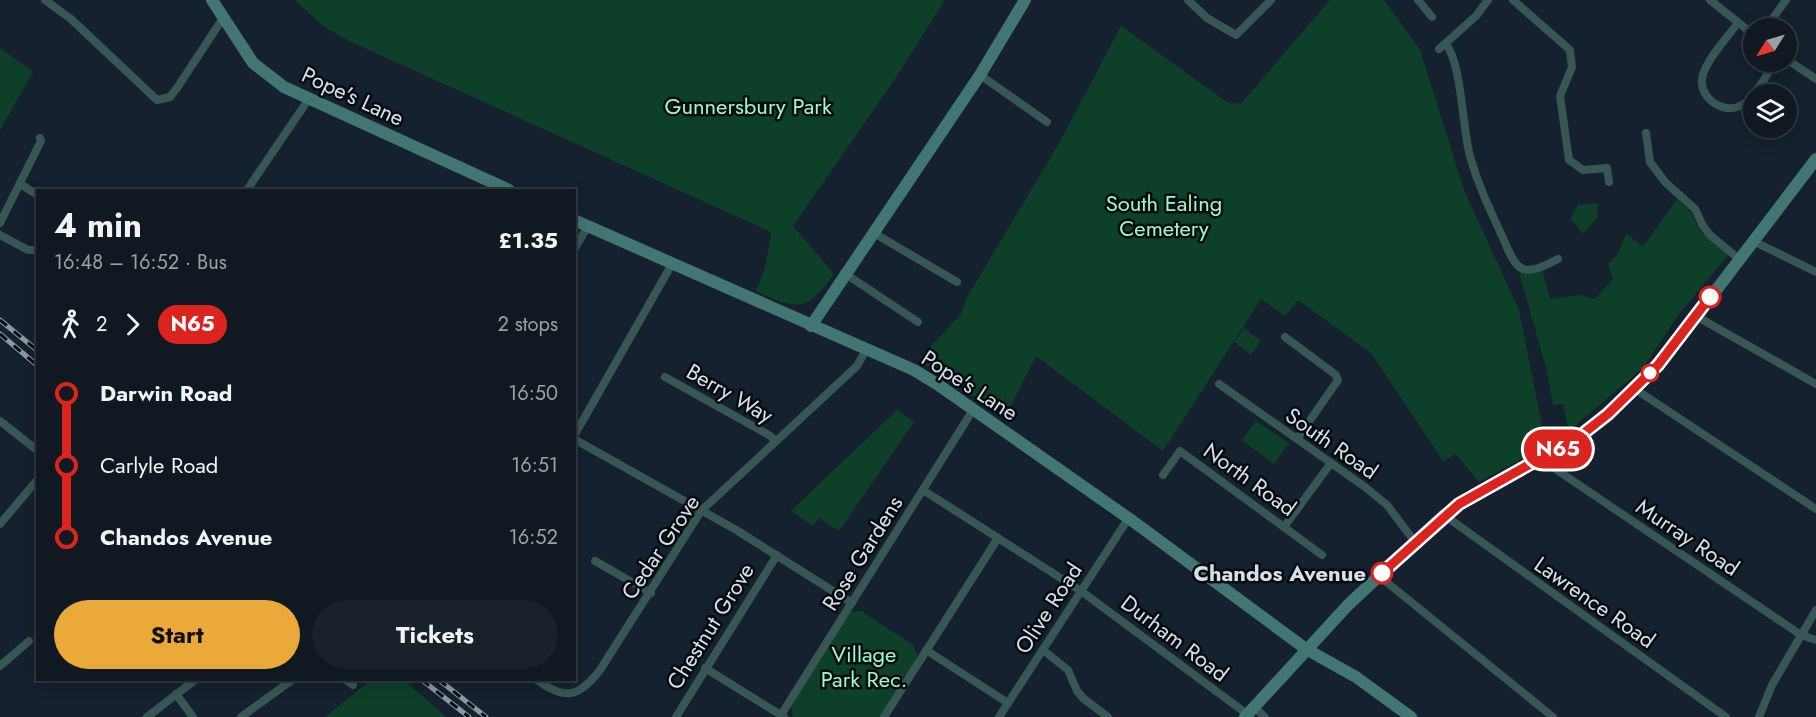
<!DOCTYPE html>
<html lang="en">
<head>
<meta charset="utf-8">
<style>
  :root { --surface:#101922; --page:#19222a; --text:#f1f3f6; --muted:#9ca0a5; --line:#303840; --accent:#eba93a }
  body { margin:0; font-family:Jost,sans-serif; background:var(--page); color:var(--text); height:100vh; display:flex; flex-direction:column; font-size:22px; white-space:nowrap }
  * { box-sizing:border-box; margin:0 }
  p { font-size:20px; color:var(--muted) }
  .icon { flex:none; width:33px; height:33px; fill:none; stroke:currentColor; stroke-width:2; stroke-linecap:round; stroke-linejoin:round }
  .map { position:relative; flex:1; overflow:hidden }
  .panel { position:absolute; left:36px; top:189px; width:540px; height:492px; display:flex; flex-direction:column; background:var(--surface); border-radius:0px; box-shadow:0 3px 15px #0003,0 0 0 2px var(--line) }
  .panel>* { flex:none }
  .badge { padding:0 12px; border-radius:20px; font-size:21px; line-height:39px }
  .needle { width:39px; rotate:233deg }
  .controls { position:absolute; left:1743px; top:18px; display:grid; gap:12px }
  .controls a { display:grid; place-items:center; width:54px; height:54px; border-radius:50%; background:var(--surface); box-shadow:0 3px 15px #0003,0 0 0 2px var(--line); font-size:30px }
  .map>.badge { position:absolute; translate:-50% -50%; box-shadow:0 0 0 3px #fff }
  .legs { display:flex; align-items:center; gap:9px; height:66px; padding:0 18px; font-size:20px }
  .legs p { margin-inline-start:auto }
  .head { display:flex; align-items:center; justify-content:space-between; height:102px; padding:0 18px }
  h1 { font-size:33px; font-weight:700; line-height:45px }
  .primary-button { display:flex; gap:12px; margin-top:auto; padding:12px 18px }
  .primary-button a { flex:1; height:69px; border-radius:36px; background:var(--accent); color:#111; font-size:24px; font-weight:700; line-height:69px; text-align:center }
  .primary-button a+a { background:var(--page); color:var(--text) }
  ul { padding:0 18px; list-style:none }
  li { display:flex; align-items:center; gap:21px; height:72px; font-size:22px }
  li i { display:grid; place-items:center; width:9px; height:100%; margin:0 8px; background:currentColor }
  li i::after { content:''; width:15px; height:15px; margin:-8px; border:4px solid; border-radius:50%; background:var(--surface) }
  li p { margin-inline-start:auto }
  li:first-child i { background:linear-gradient(#0000 50%,currentColor 0) }
  li:last-child i { background:linear-gradient(currentColor 50%,#0000 0) }
  .map>svg:first-child { display:block }
  .green { fill:#0e4029 }
  .lines { fill:none; stroke-linecap:round; stroke-linejoin:round }
  .street { stroke:#375754; stroke-width:8 }
  .secondary { stroke:#417672; stroke-width:12 }
  .rail-casing { stroke:#8d97a1; stroke-width:5 }
  .rail { stroke:#060b10; stroke-width:3; stroke-dasharray:9; stroke-linecap:butt }
  .line-1-casing { stroke:#fff; stroke-width:14 }
  .line-1 { stroke:#dc241f; stroke-width:9 }
  .stop-1-dot { fill:#fff; stroke:#dc241f; stroke-width:3 }
  .labels { text-anchor:middle; stroke-width:5; stroke-linejoin:round; paint-order:stroke }
  .street-label { font-size:22px; fill:#d7e0e9; stroke:#060b10 }
  .park-label { font-size:22px; fill:#9cfac8; stroke:#060b10 }
  .stop-label { font-size:22px; font-weight:bold; fill:#d7e0e9; stroke:#060b10; text-anchor:end }
</style>
</head>
<body>
<div class="map">
<svg width="1816" height="717" viewBox="0 0 1816 717">
  <rect width="100%" height="100%" fill="#15212e"/>
  <!-- green -->
  <g class="green">
    <path d="M 295,0 L 945,0 L 897,76 L 793,226 L 834,274 C 806,312 798,311 756,291 L 765,269 L 771,232 L 349,41 L 323,26 Z"/>
    <path d="M 1330,0 L 1384,0 L 1420,50 L 1464,190 L 1519,310 L 1546,446 L 1479,482 L 1456,454 L 1443,461 L 1371,353 L 1298,300 L 1285,316 L 1261,299 L 1163,451 L 1036,356 L 1005,417 L 918,360 L 961,314 L 966,299 L 1058,145 L 1121,26 L 1227,102 L 1241,104 Z"/>
    <path d="M 0,48 L 33,72 L 0,130 Z"/>
    <path d="M 1677,199 L 1691,213 L 1700,231 L 1728,255 L 1679,314 L 1643,368 L 1569,431 L 1563,404 L 1553,405 L 1547,371 L 1519,272 L 1542,269 L 1550,299 L 1579,295 L 1595,299 L 1613,279 L 1608,264 C 1625,251 1618,244 1627,234 L 1643,247 Z"/>
    <path d="M 1598,203 L 1597,218 L 1583,234 L 1570,218 L 1578,205 Z"/>
    <path d="M 1244,328 L 1261,341 L 1251,355 L 1234,342 Z"/>
    <path d="M 897,410 L 914,422 L 839,531 L 819,518 L 813,526 L 791,511 Z"/>
    <path d="M 1256,421 L 1289,443 L 1274,464 L 1242,440 Z"/>
    <path d="M 861,611 L 913,645 L 918,658 L 881,717 L 793,717 L 791,706 L 850,612 Z"/>
    <path d="M 371,680 L 404,680 L 446,717 L 325,717 Z"/>
  </g>
  <g class="lines">
    <!-- street -->
    <g class="street">
      <path d="M 45,0 L 71,19 L 157,100 L 170,97 L 177,88 L 223,18"/>
      <path d="M 1188,0 L 1207,18 L 1236,35 L 1271,0"/>
      <path d="M 1418,0 L 1432,17"/>
      <path d="M 1513,0 L 1570,50 L 1572,67 L 1560,96 L 1569,160 L 1583,170 L 1607,168 L 1609,182"/>
      <path d="M 1710,0 L 1754,35"/>
      <path d="M 1737,24 C 1726,39 1709,57 1703,74 C 1696,95 1721,115 1740,106 C 1755,99 1766,75 1775,62"/>
      <path d="M 1766,28 L 1786,0"/>
      <path d="M 1446,44 C 1462,65 1462,127 1470,156 C 1478,185 1491,212 1503,238 C 1507,247 1513,265 1523,269 C 1535,272 1548,264 1558,259"/>
      <path d="M 1439,49 L 1476,16 L 1488,0"/>
      <path d="M 1786,59 L 1816,79"/>
      <path d="M 980,75 L 1047,122"/>
      <path d="M 1646,133 L 1650,162 L 1665,182 L 1695,209 L 1703,226 L 1710,235 L 1739,259"/>
      <path d="M 20,184 L 38,195"/>
      <path d="M 247,190 L 308,100"/>
      <path d="M 0,223 L 41,141 L 40,138"/>
      <path d="M 872,232 L 957,282"/>
      <path d="M 0,235 L 28,250 L 38,250"/>
      <path d="M 1753,241 L 1816,272"/>
      <path d="M 574,250 L 588,226"/>
      <path d="M 844,273 L 918,322"/>
      <path d="M 1696,316 L 1816,384"/>
      <path d="M 1285,337 L 1336,375 L 1338,380 L 1297,439"/>
      <path d="M 665,377 L 769,435 L 776,441"/>
      <path d="M 1219,384 L 1365,487 L 1387,505 L 1415,542"/>
      <path d="M 1635,389 L 1816,509"/>
      <path d="M 0,421 L 38,451"/>
      <path d="M 574,436 L 672,264"/>
      <path d="M 574,439 L 738,531 L 852,603"/>
      <path d="M 1543,458 L 1551,466 L 1801,635 L 1816,640"/>
      <path d="M 1163,475 L 1180,451 L 1322,555"/>
      <path d="M 923,490 L 1081,591 L 1247,714"/>
      <path d="M 1444,515 L 1726,717"/>
      <path d="M 0,524 L 38,479"/>
      <path d="M 1284,527 L 1331,463"/>
      <path d="M 595,561 L 651,593"/>
      <path d="M 1379,576 L 1553,717"/>
      <path d="M 926,650 L 1008,703"/>
      <path d="M 1043,650 L 1068,670 L 1077,691 L 1084,699 L 1108,717"/>
      <path d="M 0,666 L 29,641"/>
      <path d="M 705,668 L 784,717"/>
      <path d="M 346,680 L 353,685"/>
      <path d="M 537,680 C 566,701 579,697 600,670 L 701,511 L 857,366 L 866,350"/>
      <path d="M 176,694 L 193,717"/>
      <path d="M 1254,707 L 1265,717"/>
      <path d="M 781,715 L 973,410"/>
      <path d="M 147,717 L 195,680"/>
      <path d="M 241,717 L 292,680"/>
      <path d="M 676,717 L 777,555"/>
      <path d="M 884,717 L 998,538"/>
      <path d="M 999,717 L 1128,519"/>
      <path d="M 1759,717 L 1772,685 L 1816,610"/>
    </g>
    <!-- secondary -->
    <g class="secondary">
      <path d="M 212,0 L 253,63 L 284,87 L 509,190"/>
      <path d="M 574,220 L 914,370 L 937,384 L 1134,522 L 1306,649 L 1356,677 L 1411,717"/>
      <path d="M 811,326 L 980,75 L 1025,0"/>
      <path d="M 1245,717 L 1348,605 L 1444,515 L 1459,504 L 1580,436 L 1635,389 L 1679,339 L 1816,159"/>
    </g>
    <!-- rail casing -->
    <g class="rail-casing">
      <g id="rail">
        <path d="M 0,320 L 38,351"/>
        <path d="M 0,334 L 38,366"/>
        <path d="M 422,680 L 469,717"/>
        <path d="M 439,680 L 486,717"/>
      </g>
    </g>
    <!-- rail -->
    <use href="#rail" class="rail"/>
  </g>
  <g class="lines">
    <!-- line-1 casing -->
    <g class="line-1-casing">
      <path id="line-1" d="M 1382,573 L 1459,504 L 1580,436 L 1608,414 L 1658,365 L 1710,297"/>
    </g>
    <!-- line-1 -->
    <use href="#line-1" class="line-1"/>
  </g>
  <!-- markers -->
  <g class="stop-1-dot">
    <circle cx="1710" cy="297" r="10"/>
    <circle cx="1650" cy="373" r="8"/>
    <circle cx="1382" cy="573" r="10"/>
  </g>
  <g class="labels">
    <!-- street labels -->
    <g class="street-label">
      <text transform="translate(353 96) rotate(25)" y="8">Pope's Lane</text>
      <text transform="translate(970 385) rotate(33)" y="8">Pope's Lane</text>
      <text transform="translate(730 393) rotate(30)" y="8">Berry Way</text>
      <text transform="translate(1332 443) rotate(35)" y="8">South Road</text>
      <text transform="translate(1250 479) rotate(36)" y="8">North Road</text>
      <text transform="translate(1688 537) rotate(34)" y="8">Murray Road</text>
      <text transform="translate(660 547) rotate(-56)" y="8">Cedar Grove</text>
      <text transform="translate(862 553) rotate(-58)" y="8">Rose Gardens</text>
      <text transform="translate(1595 602) rotate(35)" y="8">Lawrence Road</text>
      <text transform="translate(1048 608) rotate(-57)" y="8">Olive Road</text>
      <text transform="translate(710 626) rotate(-58)" y="8">Chestnut Grove</text>
      <text transform="translate(1175 638) rotate(37)" y="8">Durham Road</text>
    </g>
    <!-- park labels -->
    <g class="park-label">
      <text x="748" y="114">Gunnersbury Park</text>
      <text x="1164" y="211">South Ealing<tspan x="1164" dy="25">Cemetery</tspan></text>
      <text x="864" y="662">Village<tspan x="864" dy="25">Park Rec.</tspan></text>
    </g>
    <!-- stop labels -->
    <g class="stop-label">
      <text x="1366" y="581">Chandos Avenue</text>
    </g>
  </g>
</svg>
<div class="controls">
<a><svg class="needle" viewBox="-14 -14 28 28"><path d="M0-13l5 13h-10z" fill="#e53935"/><path d="M0 13l5-13h-10z" fill="#9ca0a5"/></svg></a>
<a><svg class="icon" aria-label="layers" viewBox="0 0 24 24"><path d="M12 4l9 5-9 5-9-5zM3 14l9 5 9-5"/></svg></a>
</div>
<b class="badge" style="left:1558px;top:449px;background:#dc241f;color:#fff">N65</b>
<section class="panel">
<div class="head"><div><h1>4 min</h1><p>16:48 – 16:52 · Bus</p></div><b>£1.35</b></div>
<div class="legs"><svg class="icon" aria-label="walk" viewBox="0 0 24 24"><circle cx="13" cy="4" r="2"/><path d="M13 8l-2 6 4 7M11 14l-3 7M7 12l3-4h3l4 4"/></svg>2<svg class="icon" aria-label="forward" viewBox="0 0 24 24"><path d="M9 5l7 7-7 7"/></svg><b class="badge" style="background:#dc241f;color:#fff">N65</b><p>2 stops</p></div>
<ul>
<li><i style="color:#dc241f"></i><b>Darwin Road</b><p>16:50</p></li>
<li><i style="color:#dc241f"></i><span>Carlyle Road</span><p>16:51</p></li>
<li><i style="color:#dc241f"></i><b>Chandos Avenue</b><p>16:52</p></li>
</ul>
<div class="primary-button"><a>Start</a><a>Tickets</a></div>
</section>
</div>
</body>
</html>
